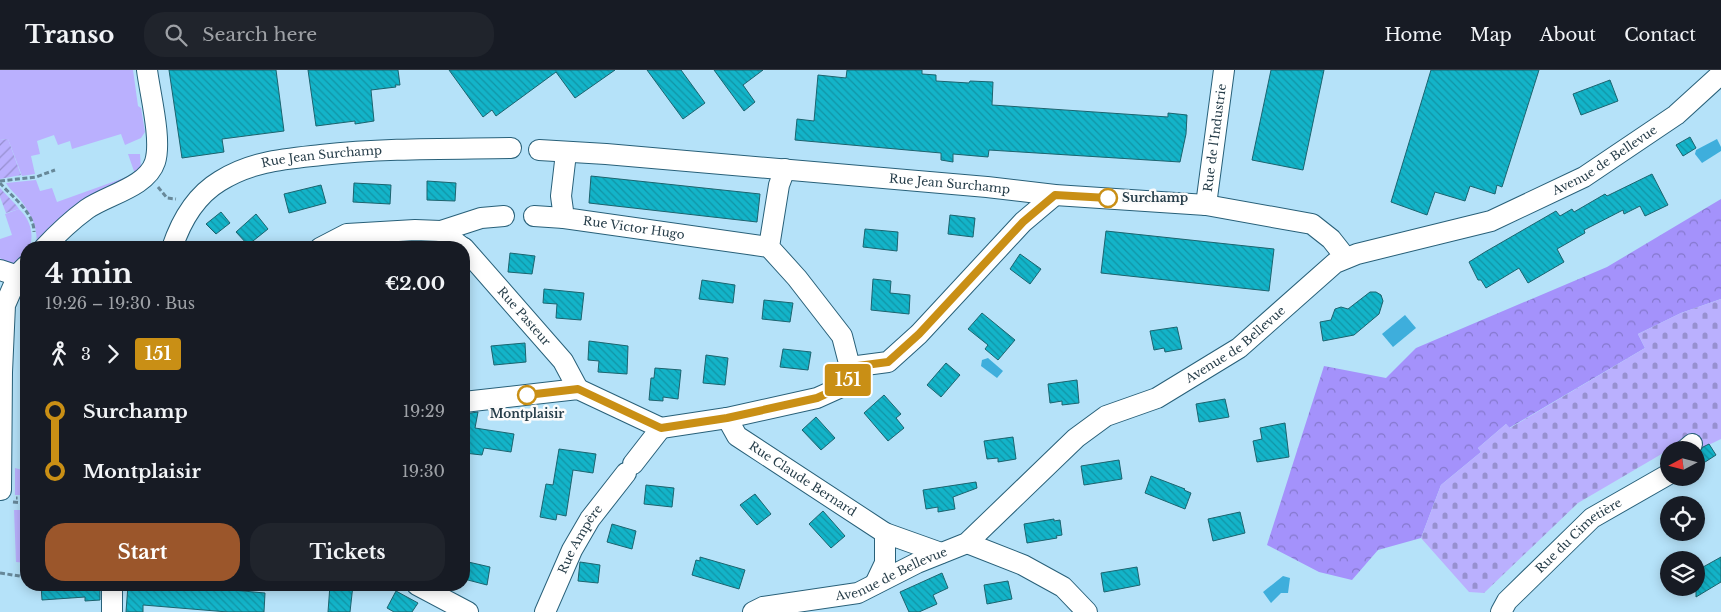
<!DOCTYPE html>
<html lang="en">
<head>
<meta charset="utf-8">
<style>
  :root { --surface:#171b24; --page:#20242c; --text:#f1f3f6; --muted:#9ea1a6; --line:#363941; --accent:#9b562b }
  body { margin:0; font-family:"Libre Baskerville",serif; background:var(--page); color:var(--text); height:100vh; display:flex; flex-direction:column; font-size:19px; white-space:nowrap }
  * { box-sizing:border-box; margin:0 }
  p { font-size:16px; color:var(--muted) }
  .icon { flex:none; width:28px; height:28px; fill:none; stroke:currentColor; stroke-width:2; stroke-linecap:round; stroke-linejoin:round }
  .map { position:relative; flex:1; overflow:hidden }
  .sheet { position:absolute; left:20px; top:171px; width:450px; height:350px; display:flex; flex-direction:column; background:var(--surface); border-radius:20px; box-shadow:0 2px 12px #0003 }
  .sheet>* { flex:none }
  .badge { padding:0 10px; border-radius:4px; font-size:18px; line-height:32px }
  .needle { width:32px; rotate:263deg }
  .fabs { position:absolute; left:1660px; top:371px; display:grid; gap:10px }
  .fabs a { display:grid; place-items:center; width:45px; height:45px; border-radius:50%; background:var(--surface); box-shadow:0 2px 12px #0003; font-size:25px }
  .map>.badge { position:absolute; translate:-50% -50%; box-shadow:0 0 0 2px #fff }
  .legs { display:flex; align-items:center; gap:8px; height:55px; padding:0 25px; font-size:16px }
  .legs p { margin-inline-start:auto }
  .headline { display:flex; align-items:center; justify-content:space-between; height:85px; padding:0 25px }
  h1 { font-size:28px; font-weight:800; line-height:38px }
  .button { display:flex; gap:10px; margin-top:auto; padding:10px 25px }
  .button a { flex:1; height:58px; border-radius:20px; background:var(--accent); color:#fff; font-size:20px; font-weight:800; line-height:58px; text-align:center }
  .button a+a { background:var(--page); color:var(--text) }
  ul { padding:0 25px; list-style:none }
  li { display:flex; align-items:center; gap:18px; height:60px; font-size:19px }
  li i { display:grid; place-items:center; width:8px; height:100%; margin:0 6px; background:currentColor }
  li i::after { content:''; width:12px; height:12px; margin:-6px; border:4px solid; border-radius:50%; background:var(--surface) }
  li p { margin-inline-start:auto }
  li:first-child i { background:linear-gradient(#0000 50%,currentColor 0) }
  li:last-child i { background:linear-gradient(currentColor 50%,#0000 0) }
  header { display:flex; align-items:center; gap:30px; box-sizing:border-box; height:70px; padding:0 25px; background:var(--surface); border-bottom:1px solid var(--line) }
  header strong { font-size:24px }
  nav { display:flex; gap:28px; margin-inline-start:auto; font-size:18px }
  .search { width:350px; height:45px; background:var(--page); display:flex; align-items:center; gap:12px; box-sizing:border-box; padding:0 18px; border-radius:20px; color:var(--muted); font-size:19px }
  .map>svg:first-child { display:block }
  .grass { fill:#bab0fe }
  .forest { fill:url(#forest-crowns) }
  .cemetery { fill:url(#cemetery-stones) }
  .garden { fill:url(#garden-furrows) }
  .water { fill:#3eaedc }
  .building { fill:url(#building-back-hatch); stroke:#1c646f }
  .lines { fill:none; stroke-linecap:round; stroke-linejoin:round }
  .minor-casing { stroke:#286079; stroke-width:22 }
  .path { stroke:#678899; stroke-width:3; stroke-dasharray:5 2.5; stroke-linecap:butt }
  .minor { stroke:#fff; stroke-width:20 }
  .line-1-casing { stroke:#fff; stroke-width:11 }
  .line-1 { stroke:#c98f15; stroke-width:8 }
  .stop-1-dot { fill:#fff; stroke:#c98f15; stroke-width:2.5 }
  .labels { text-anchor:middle; stroke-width:5; stroke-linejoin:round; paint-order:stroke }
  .street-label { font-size:12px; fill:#263d49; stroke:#fbfbfb }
  .stop-label { font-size:12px; font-weight:bold; fill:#263d49; stroke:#fbfbfb; text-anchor:start }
</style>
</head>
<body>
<header>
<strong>Transo</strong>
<div class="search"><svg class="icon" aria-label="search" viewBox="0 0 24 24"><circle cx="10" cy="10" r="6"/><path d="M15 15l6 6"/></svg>Search here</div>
<nav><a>Home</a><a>Map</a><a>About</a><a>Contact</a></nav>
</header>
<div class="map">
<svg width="1721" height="542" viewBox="0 0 1721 542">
  <defs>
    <pattern id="forest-crowns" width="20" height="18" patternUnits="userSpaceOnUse" patternTransform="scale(1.25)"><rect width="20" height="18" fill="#a492fb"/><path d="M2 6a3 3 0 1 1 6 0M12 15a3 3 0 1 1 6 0" fill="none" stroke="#8578cd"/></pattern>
    <pattern id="cemetery-stones" width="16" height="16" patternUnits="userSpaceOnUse" patternTransform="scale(1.25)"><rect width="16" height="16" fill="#bab0fe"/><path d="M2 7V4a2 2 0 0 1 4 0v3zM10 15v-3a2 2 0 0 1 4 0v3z" fill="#9790d0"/></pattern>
    <pattern id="garden-furrows" width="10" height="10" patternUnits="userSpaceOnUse" patternTransform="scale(1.25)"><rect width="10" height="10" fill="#bab0fe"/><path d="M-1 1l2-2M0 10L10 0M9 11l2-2" fill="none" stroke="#9790d0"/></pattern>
    <pattern id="building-back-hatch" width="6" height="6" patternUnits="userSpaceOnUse" patternTransform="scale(1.25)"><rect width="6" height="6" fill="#13b4c9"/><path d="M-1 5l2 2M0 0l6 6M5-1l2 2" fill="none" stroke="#1194a5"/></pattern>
  </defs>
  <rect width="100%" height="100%" fill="#b5e2f9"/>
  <!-- grass -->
  <g class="grass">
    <path d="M 0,0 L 133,0 L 138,36 L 141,38 L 145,62 L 141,68 L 125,75 L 121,64 L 72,79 L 70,71 L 58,75 L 54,65 L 37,71 L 40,84 L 31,86 L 35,104 L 22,106 L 8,69 L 0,70 Z"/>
    <path d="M 128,84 L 140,84 L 141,99 L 36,177 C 39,161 32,146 22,132 C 17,125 10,120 6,113 L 36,110 L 40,121 L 52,118 L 57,132 L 135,104 Z"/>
    <path d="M 19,139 C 30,149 34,163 30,177 L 26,178 L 26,188 L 17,199 L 6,193 L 0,188 L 0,169 L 12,165 L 5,144 Z"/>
    <path d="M 15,398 L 26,401 L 26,425 L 15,425 Z"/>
    <path d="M 14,440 L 23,440 L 23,450 L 26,450 L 26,493 L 16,492 Z"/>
  </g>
  <!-- forest -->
  <path class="forest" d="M 1721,129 L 1721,229 L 1681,243 L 1638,264 L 1645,278 L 1509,358 L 1506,354 L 1478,378 L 1481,382 L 1441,415 L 1421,468 L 1378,480 L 1352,510 L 1319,502 L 1267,475 L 1324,296 L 1386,308 L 1416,278 L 1607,197 Z"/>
  <!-- cemetery -->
  <path class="cemetery" d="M 1721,229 L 1721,369 L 1696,381 L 1702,378 L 1694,365 L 1578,433 L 1484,523 L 1469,522 L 1421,468 L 1441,415 L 1481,382 L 1478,378 L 1506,354 L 1510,358 L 1645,278 L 1638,264 L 1681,243 Z"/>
  <!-- garden -->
  <g class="garden">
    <path d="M 8,69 L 21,105 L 0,109 L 0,70 Z"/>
    <path d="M 0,118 L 17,136 L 19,139 L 6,143 L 0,127 Z"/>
  </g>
  <!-- water -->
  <g class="water">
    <path d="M 1717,69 L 1721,77 L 1721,81 L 1702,93 L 1695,84 L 1696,80 Z"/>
    <path d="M 1405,245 L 1416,258 L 1393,277 L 1382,264 Z"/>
    <path d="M 988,288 L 1003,301 L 997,308 L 981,296 L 982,290 Z"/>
    <path d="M 1283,506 L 1290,508 L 1288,523 L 1281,523 L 1271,533 L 1263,522 Z"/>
  </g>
  <!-- building -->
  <g class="building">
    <path d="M 169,0 L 276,0 L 284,61 L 222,69 L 224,82 L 182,88 Z"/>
    <path d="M 308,0 L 398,0 L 400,15 L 395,15 L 396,17 L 371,20 L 374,51 L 355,54 L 355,51 L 316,56 Z"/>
    <path d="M 449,0 L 615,0 L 575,28 L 556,2 L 496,46 L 492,40 L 483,47 Z"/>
    <path d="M 647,0 L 681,0 L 705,33 L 683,49 Z"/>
    <path d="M 714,0 L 763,0 L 743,15 L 755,32 L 744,41 Z"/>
    <path d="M 847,0 L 922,0 L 922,4 L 936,5 L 936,11 L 969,13 L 970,11 L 993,12 L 992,35 L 1168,47 L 1168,43 L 1187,45 L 1186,64 L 1180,92 L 989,80 L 988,87 L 953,84 L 953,92 L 941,90 L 941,83 L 795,70 L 797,49 L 814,51 L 818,5 L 846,8 Z"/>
    <path d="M 1271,0 L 1324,0 L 1303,100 L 1252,90 Z"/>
    <path d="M 1431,0 L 1539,0 L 1502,117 L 1497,115 L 1495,124 L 1470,116 L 1465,131 L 1435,122 L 1427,145 L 1391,132 Z"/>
    <path d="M 1610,10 L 1618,31 L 1581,45 L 1573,24 Z"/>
    <path d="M 1690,67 L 1696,78 L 1683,86 L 1676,75 Z"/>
    <path d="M 1652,104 L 1668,135 L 1645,146 L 1640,136 L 1624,144 L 1623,140 L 1584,160 L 1585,163 L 1557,179 L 1564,192 L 1528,213 L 1519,198 L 1486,218 L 1481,210 L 1478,210 L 1469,192 L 1485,182 L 1556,141 L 1560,146 L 1572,139 L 1574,142 L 1605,124 L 1607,126 Z"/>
    <path d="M 591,106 L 760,124 L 757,152 L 589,133 Z"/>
    <path d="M 427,111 L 456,113 L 455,131 L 427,130 Z"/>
    <path d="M 354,113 L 391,115 L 390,134 L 353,132 Z"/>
    <path d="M 321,115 L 326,133 L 289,143 L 284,124 Z"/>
    <path d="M 221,142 L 230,153 L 216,164 L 206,154 Z"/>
    <path d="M 256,144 L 268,159 L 248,175 L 236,162 Z"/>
    <path d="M 950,145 L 975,148 L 973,167 L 948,164 Z"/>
    <path d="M 865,159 L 898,162 L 897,181 L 863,177 Z"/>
    <path d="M 1106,161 L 1274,179 L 1269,221 L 1101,203 Z"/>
    <path d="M 510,183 L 535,186 L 532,204 L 508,202 Z"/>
    <path d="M 1020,184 L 1041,199 L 1030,214 L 1010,199 Z"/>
    <path d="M 873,209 L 891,211 L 890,223 L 910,225 L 909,244 L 871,240 Z"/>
    <path d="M 702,210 L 735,215 L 733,233 L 699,229 Z"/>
    <path d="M 544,219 L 584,223 L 581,250 L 556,248 L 557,234 L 543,233 Z"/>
    <path d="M 1370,222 L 1376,222 L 1381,225 L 1383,231 L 1379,244 L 1354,265 L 1323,271 L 1320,252 L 1331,250 L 1335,239 L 1341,237 L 1348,239 Z"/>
    <path d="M 764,230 L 793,233 L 790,252 L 762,249 Z"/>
    <path d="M 982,243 L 1015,270 L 998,290 L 985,279 L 988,275 L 968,259 Z"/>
    <path d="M 1177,257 L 1182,279 L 1165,282 L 1164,278 L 1154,280 L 1150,261 Z"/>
    <path d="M 589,271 L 628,276 L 627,304 L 598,302 L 599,291 L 588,290 Z"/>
    <path d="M 525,273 L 526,292 L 494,295 L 491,276 Z"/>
    <path d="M 783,279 L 811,282 L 808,300 L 780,297 Z"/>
    <path d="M 706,285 L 728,288 L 725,315 L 703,313 Z"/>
    <path d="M 946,293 L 960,305 L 941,327 L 927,315 Z"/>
    <path d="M 655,298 L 681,300 L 678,329 L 663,327 L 663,331 L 649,330 L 651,308 L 654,308 Z"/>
    <path d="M 1077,310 L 1079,333 L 1062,335 L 1062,331 L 1050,333 L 1048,314 Z"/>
    <path d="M 884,325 L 901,344 L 896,348 L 904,358 L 888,371 L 864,343 Z"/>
    <path d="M 1225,329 L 1229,347 L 1199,352 L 1196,334 Z"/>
    <path d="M 478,342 L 475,358 L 514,364 L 511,382 L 484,378 L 482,385 L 464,383 L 464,344 Z"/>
    <path d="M 816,347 L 835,368 L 821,380 L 802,360 Z"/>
    <path d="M 1285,353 L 1289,387 L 1257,392 L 1253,371 L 1262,369 L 1260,358 Z"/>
    <path d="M 1013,367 L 1016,389 L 998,392 L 998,388 L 987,389 L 984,371 Z"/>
    <path d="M 1709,374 L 1716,385 L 1702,394 L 1697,385 L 1703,377 Z"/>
    <path d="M 559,379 L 596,384 L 593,403 L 573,400 L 566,446 L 557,444 L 556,450 L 540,447 L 546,414 L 553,415 Z"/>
    <path d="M 1119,390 L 1122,409 L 1084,415 L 1081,396 Z"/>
    <path d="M 1151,406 L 1185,419 L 1184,420 L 1191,423 L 1185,439 L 1145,423 Z"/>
    <path d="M 976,412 L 977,418 L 953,427 L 955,439 L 938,442 L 938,437 L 926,439 L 923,420 Z"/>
    <path d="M 646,415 L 674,418 L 672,437 L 644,434 Z"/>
    <path d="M 755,424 L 771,444 L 757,455 L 740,435 Z"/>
    <path d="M 823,441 L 845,466 L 831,478 L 809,454 Z"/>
    <path d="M 1240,442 L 1245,463 L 1213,471 L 1208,449 Z"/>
    <path d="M 1054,449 L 1054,451 L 1060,450 L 1062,465 L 1056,466 L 1057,468 L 1027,473 L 1024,454 Z"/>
    <path d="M 612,454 L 636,461 L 632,479 L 607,472 Z"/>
    <path d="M 700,487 L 745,500 L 739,519 L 692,505 L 696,490 L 700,491 Z"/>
    <path d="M 1721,487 L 1721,512 L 1696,527 L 1696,501 Z"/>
    <path d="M 464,491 L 490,497 L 487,515 L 464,509 Z"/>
    <path d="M 580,492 L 600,495 L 598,513 L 578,511 Z"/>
    <path d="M 1137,497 L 1140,515 L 1104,522 L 1101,503 Z"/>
    <path d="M 942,503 L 948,518 L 933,525 L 937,534 L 919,542 L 909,542 L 900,522 Z"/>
    <path d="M 1008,511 L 1012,529 L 987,534 L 984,515 Z"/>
    <path d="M 41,515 L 100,515 L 100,530 L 85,531 L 85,527 L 42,530 Z"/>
    <path d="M 128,515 L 222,515 L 221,519 L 265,523 L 264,542 L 228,542 L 143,535 L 143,542 L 126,542 Z"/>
    <path d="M 330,515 L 353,515 L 350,542 L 328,542 Z"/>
    <path d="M 396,521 L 418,533 L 412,542 L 394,542 L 387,538 Z"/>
  </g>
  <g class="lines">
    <!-- minor casing -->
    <g class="minor-casing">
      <g id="minor">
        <path id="s1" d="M 539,80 L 606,84 L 987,117 L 1055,125 L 1206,135 L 1312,154 L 1331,169 L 1346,188"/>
        <path id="s2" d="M 566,83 L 561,126 L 564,148 L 769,177"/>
        <path d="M 785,99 L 779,115 L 769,177 L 797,208 L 842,266 L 850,297"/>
        <path id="s3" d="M 1206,135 L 1224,0"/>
        <path d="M 534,146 L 564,148"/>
        <path d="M 441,161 L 481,148 L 504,146"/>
        <path d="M 44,178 C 57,164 72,150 87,139 C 107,125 147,117 155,92 C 162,70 150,24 147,0"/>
        <path id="s4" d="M 172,178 C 181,151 195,126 220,111 C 252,91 285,89 321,85 C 384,78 448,79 511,78"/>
        <path d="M 320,178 L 347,164 L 415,160 L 441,161 L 463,178"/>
        <path id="s5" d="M 464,178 L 563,291 L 578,319"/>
        <path d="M 0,200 L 18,206"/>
        <path d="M 464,332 L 578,319 L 661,358 L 727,348 L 817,328 L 848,314 L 850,297 L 888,292 L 919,264 L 1023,152 L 1055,125"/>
        <path id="s6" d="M 727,348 L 737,366 L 885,463 L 941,483"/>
        <path d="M 1685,380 L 1692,374"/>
        <path d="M 633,394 L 661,358"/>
        <path d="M 1,420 L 2,302 L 5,235 L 19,203 L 26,196"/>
        <path d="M 967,473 L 1023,495 L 1063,517 L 1087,542"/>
        <path d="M 875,514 L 885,493 L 885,463"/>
        <path d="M 112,515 L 112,542"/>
        <path d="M 417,515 L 468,542"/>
        <path id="s7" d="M 545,542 L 572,480 L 590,449 L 626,403"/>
        <path id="s8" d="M 753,542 L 763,537 L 858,523 L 917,493 L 967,473 L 1076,368 L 1106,346 L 1157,328 L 1239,278 L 1335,193 L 1357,184 L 1491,151 L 1584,107 L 1676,45 L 1721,4"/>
        <path id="s9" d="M 1501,542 L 1507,531 L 1592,448 L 1669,404"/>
      </g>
    </g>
    <!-- path -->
    <g class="path">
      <path d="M 0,111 L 36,107 L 55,100"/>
      <path d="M 0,113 C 12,127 34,142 34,162"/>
      <path d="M 158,117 L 167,128 L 176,129"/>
      <path d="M 13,432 L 24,433 L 24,428 L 16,428"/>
      <path d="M 0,503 L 26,507"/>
    </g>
    <!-- minor -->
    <use href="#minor" class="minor"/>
  </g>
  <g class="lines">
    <!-- line-1 casing -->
    <g class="line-1-casing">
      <path id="line-1" d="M 527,325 L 578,319 L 661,358 L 727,348 L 817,328 L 848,314 L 850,297 L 888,292 L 919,264 L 1023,152 L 1055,125 L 1108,128"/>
    </g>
    <!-- line-1 -->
    <use href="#line-1" class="line-1"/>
  </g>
  <!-- markers -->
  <g class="stop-1-dot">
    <circle cx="1108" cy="128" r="9"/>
    <circle cx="527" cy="325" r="9"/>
  </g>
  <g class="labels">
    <!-- street labels -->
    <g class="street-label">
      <text dy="4" stroke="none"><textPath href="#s3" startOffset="68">Rue de l'Industrie</textPath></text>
      <text dy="4" stroke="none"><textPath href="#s4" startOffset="190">Rue Jean Surchamp</textPath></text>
      <text dy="4" stroke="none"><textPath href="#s8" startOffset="985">Avenue de Bellevue</textPath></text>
      <text dy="4" stroke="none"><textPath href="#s1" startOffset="412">Rue Jean Surchamp</textPath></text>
      <text dy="4" stroke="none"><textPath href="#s2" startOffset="136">Rue Victor Hugo</textPath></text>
      <text dy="4" stroke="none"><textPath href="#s5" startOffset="91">Rue Pasteur</textPath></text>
      <text dy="4" stroke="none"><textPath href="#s8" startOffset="565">Avenue de Bellevue</textPath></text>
      <text dy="4" stroke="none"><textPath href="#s6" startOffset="99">Rue Claude Bernard</textPath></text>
      <text dy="4" stroke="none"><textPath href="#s9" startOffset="110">Rue du Cimetière</textPath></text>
      <text dy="4" stroke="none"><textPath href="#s7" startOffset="81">Rue Ampère</textPath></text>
      <text dy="4" stroke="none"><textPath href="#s8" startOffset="145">Avenue de Bellevue</textPath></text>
    </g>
    <!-- stop labels -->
    <g class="stop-label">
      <text x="1122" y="132">Surchamp</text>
      <text x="527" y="348" text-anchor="middle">Montplaisir</text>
    </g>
  </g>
</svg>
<div class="fabs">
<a><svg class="needle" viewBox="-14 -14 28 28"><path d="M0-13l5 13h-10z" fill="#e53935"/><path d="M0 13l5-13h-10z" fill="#9ea1a6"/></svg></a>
<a><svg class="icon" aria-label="locate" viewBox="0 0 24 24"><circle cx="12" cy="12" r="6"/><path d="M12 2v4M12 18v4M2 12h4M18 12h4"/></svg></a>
<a><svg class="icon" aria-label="layers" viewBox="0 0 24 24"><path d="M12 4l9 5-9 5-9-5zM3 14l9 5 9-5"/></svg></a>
</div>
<b class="badge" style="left:848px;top:310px;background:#c98f15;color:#fff">151</b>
<section class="sheet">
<div class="headline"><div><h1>4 min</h1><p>19:26 – 19:30 · Bus</p></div><b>€2.00</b></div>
<div class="legs"><svg class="icon" aria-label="walk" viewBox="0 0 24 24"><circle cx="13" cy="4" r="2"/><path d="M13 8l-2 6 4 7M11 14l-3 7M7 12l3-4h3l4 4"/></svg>3<svg class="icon" aria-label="forward" viewBox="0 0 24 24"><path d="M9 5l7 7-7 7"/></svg><b class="badge" style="background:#c98f15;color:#fff">151</b></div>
<ul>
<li><i style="color:#c98f15"></i><b>Surchamp</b><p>19:29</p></li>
<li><i style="color:#c98f15"></i><b>Montplaisir</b><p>19:30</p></li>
</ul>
<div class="button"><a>Start</a><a>Tickets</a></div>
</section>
</div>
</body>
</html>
